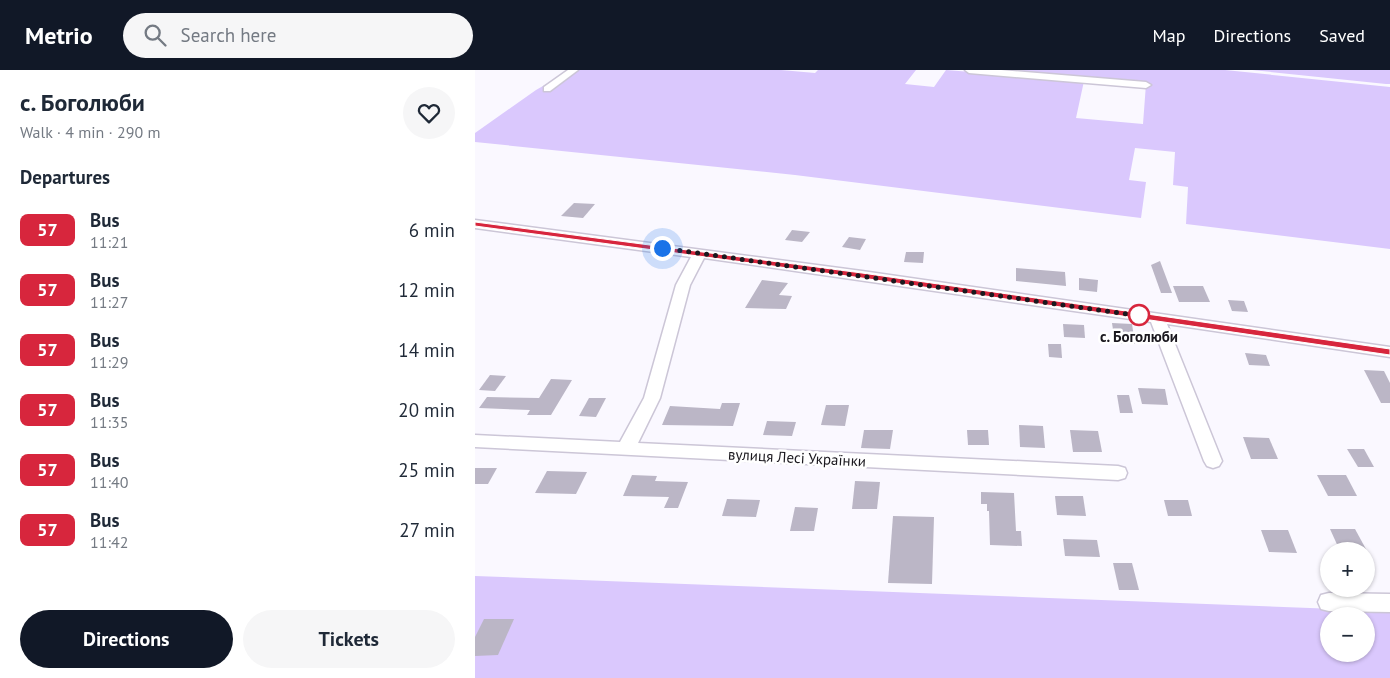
<!DOCTYPE html>
<html lang="en">
<head>
<meta charset="utf-8">
<style>
  :root { --surface:#fff; --page:#f6f6f7; --text:#1f2937; --muted:#747a83; --accent:#111827 }
  body { margin:0; font-family:"PT Sans",sans-serif; background:var(--page); color:var(--text); height:100vh; display:flex; flex-direction:column; font-size:19px; white-space:nowrap }
  * { box-sizing:border-box; margin:0 }
  p { font-size:16px; color:var(--muted) }
  .icon { flex:none; width:28px; height:28px; fill:none; stroke:currentColor; stroke-width:2; stroke-linecap:round; stroke-linejoin:round }
  .map { position:relative; flex:1; overflow:hidden }
  .sheet { display:flex; flex-direction:column; background:var(--surface); width:475px }
  .sheet>* { flex:none }
  .badge { padding:0 10px; border-radius:8px; font-size:18px; line-height:32px }
  .buttons { position:absolute; left:845px; top:472px; display:grid; gap:10px }
  .buttons a { display:grid; place-items:center; width:55px; height:55px; border-radius:50%; background:var(--surface); box-shadow:0 1px 4px #0004; font-size:25px }
  .you { position:absolute; width:25px; height:25px; margin:-12px; border:4px solid #fff; border-radius:50%; background:#1a73e8; box-shadow:0 0 0 8px #1a73e833 }
  .map>.badge { position:absolute; translate:-50% -50%; box-shadow:0 0 0 2px #fff }
  h2 { padding:0 20px; font-size:19px; line-height:45px }
  .round { display:grid; place-items:center; flex:none; width:52px; height:52px; border-radius:26px; background:var(--page) }
  .head { display:flex; align-items:center; justify-content:space-between; height:85px; padding:0 20px }
  h1 { font-size:24px; font-weight:600; line-height:38px }
  .button { display:flex; gap:10px; margin-top:auto; padding:10px 20px }
  .button a { flex:1; height:58px; border-radius:30px; background:var(--accent); color:#fff; font-size:20px; font-weight:600; line-height:58px; text-align:center }
  .button a+a { background:var(--page); color:var(--text) }
  ul { padding:0; list-style:none }
  li { display:flex; align-items:center; gap:15px; height:60px; padding:0 20px }
  li div { flex:1 }
  li b { display:block; font-size:19px }
  li em { font-style:normal }
  li .badge { min-width:55px; font-weight:700; text-align:center }
  header { display:flex; align-items:center; gap:30px; box-sizing:border-box; height:70px; padding:0 25px; background:var(--accent); color:#fff }
  header strong { font-size:24px }
  nav { display:flex; gap:28px; margin-inline-start:auto; font-size:18px }
  .search { width:350px; height:45px; background:var(--page); display:flex; align-items:center; gap:12px; box-sizing:border-box; padding:0 18px; border-radius:28px; color:var(--muted); font-size:19px }
  main { display:flex; flex:1; min-height:0 }
  .map>svg:first-child { display:block }
  .green { fill:#dac8fd; fill-rule:evenodd }
  .building { fill:#bbb6c6 }
  .lines { fill:none; stroke-linecap:round; stroke-linejoin:round }
  .minor-casing { stroke:#ccc6d7; stroke-width:3 }
  .minor { fill:#fff; fill-rule:evenodd }
  .line { fill:#d7263d; stroke:#fff }
  .walk { stroke:#1a181e; stroke-width:5; stroke-dasharray:0 9 }
  .stop-dot { fill:#fff; stroke:#d7263d; stroke-width:2.5 }
  .labels { text-anchor:middle; stroke-width:5; stroke-linejoin:round; paint-order:stroke }
  .stop-label { font-size:15px; font-weight:bold; fill:#1a181e; stroke:#fff }
  .street-label { font-size:15px; fill:#1a181e; stroke:#fff }
</style>
</head>
<body>
<header>
<strong>Metrio</strong>
<div class="search"><svg class="icon" aria-label="search" viewBox="0 0 24 24"><circle cx="10" cy="10" r="6"/><path d="M15 15l6 6"/></svg>Search here</div>
<nav><a>Map</a><a>Directions</a><a>Saved</a></nav>
</header>
<main>
<section class="sheet">
<div class="head"><div><h1>с. Боголюби</h1><p>Walk · 4 min · 290 m</p></div><a class="round"><svg class="icon" aria-label="heart" viewBox="0 0 24 24"><path d="M12 20l-8-8c-3-5 5-10 8-4 3-6 11-1 8 4z"/></svg></a></div>
<h2>Departures</h2>
<ul>
<li><span class="badge" style="background:#d7263d;color:#fff">57</span><div><b>Bus</b><p>11:21</p></div><em>6 min</em></li>
<li><span class="badge" style="background:#d7263d;color:#fff">57</span><div><b>Bus</b><p>11:27</p></div><em>12 min</em></li>
<li><span class="badge" style="background:#d7263d;color:#fff">57</span><div><b>Bus</b><p>11:29</p></div><em>14 min</em></li>
<li><span class="badge" style="background:#d7263d;color:#fff">57</span><div><b>Bus</b><p>11:35</p></div><em>20 min</em></li>
<li><span class="badge" style="background:#d7263d;color:#fff">57</span><div><b>Bus</b><p>11:40</p></div><em>25 min</em></li>
<li><span class="badge" style="background:#d7263d;color:#fff">57</span><div><b>Bus</b><p>11:42</p></div><em>27 min</em></li>
</ul>
<div class="button"><a>Directions</a><a>Tickets</a></div>
</section>
<div class="map">
<svg width="915" height="608" viewBox="0 0 915 608">
  <rect width="100%" height="100%" fill="#faf8ff"/>
  <!-- green -->
  <g class="green">
    <path d="M 96,0 L 306,0 L 340,3 L 343,0 L 441,0 L 430,14 L 459,17 L 471,0 L 609,11 L 601,48 L 668,54 L 671,14 L 507,0 L 750,0 L 915,17 L 915,179 L 711,154 L 713,117 L 698,115 L 700,82 L 660,78 L 654,110 L 671,112 L 666,148 L 320,105 L 0,72 L 0,63 L 61,20 Z"/>
    <path d="M 777,0 L 915,0 L 915,14 L 911,14 Z"/>
    <path d="M 0,506 L 915,541 L 915,608 L 0,608 ZM 854,546 L 891,546 L 891,584 L 854,584 Z"/>
  </g>
  <!-- building -->
  <g class="building">
    <path d="M 99,133 L 120,134 L 108,148 L 86,146 Z"/>
    <path d="M 317,160 L 335,162 L 327,172 L 310,170 Z"/>
    <path d="M 374,167 L 391,169 L 385,180 L 367,177 Z"/>
    <path d="M 431,182 L 449,182 L 448,193 L 429,192 Z"/>
    <path d="M 685,191 L 697,223 L 686,223 L 676,195 Z"/>
    <path d="M 541,198 L 590,202 L 591,216 L 541,211 Z"/>
    <path d="M 604,208 L 623,210 L 622,222 L 604,220 Z"/>
    <path d="M 287,210 L 313,213 L 304,225 L 317,226 L 311,239 L 270,238 Z"/>
    <path d="M 698,216 L 728,216 L 735,232 L 704,232 Z"/>
    <path d="M 753,230 L 769,231 L 773,242 L 757,241 Z"/>
    <path d="M 637,253 L 657,254 L 660,274 L 640,273 Z"/>
    <path d="M 588,254 L 609,255 L 610,268 L 589,267 Z"/>
    <path d="M 573,274 L 586,274 L 587,288 L 574,287 Z"/>
    <path d="M 770,283 L 791,285 L 795,296 L 774,295 Z"/>
    <path d="M 889,300 L 909,301 L 915,313 L 915,333 L 906,333 Z"/>
    <path d="M 15,305 L 31,306 L 20,321 L 4,320 Z"/>
    <path d="M 76,309 L 97,310 L 76,345 L 52,345 L 55,340 L 4,338 L 12,327 L 64,328 Z"/>
    <path d="M 663,318 L 690,319 L 693,335 L 667,334 Z"/>
    <path d="M 642,325 L 654,325 L 658,343 L 645,343 Z"/>
    <path d="M 114,328 L 131,328 L 121,347 L 104,346 Z"/>
    <path d="M 247,333 L 265,333 L 258,356 L 187,355 L 195,336 L 245,339 Z"/>
    <path d="M 351,335 L 374,335 L 370,356 L 346,355 Z"/>
    <path d="M 292,351 L 321,352 L 317,366 L 288,365 Z"/>
    <path d="M 544,355 L 568,356 L 570,378 L 545,377 Z"/>
    <path d="M 389,360 L 418,360 L 415,379 L 386,378 Z"/>
    <path d="M 492,360 L 513,360 L 514,375 L 493,375 Z"/>
    <path d="M 595,360 L 623,361 L 627,382 L 598,382 Z"/>
    <path d="M 768,367 L 794,368 L 803,389 L 776,389 Z"/>
    <path d="M 872,379 L 889,379 L 899,397 L 883,397 Z"/>
    <path d="M 0,398 L 22,398 L 13,414 L 0,414 Z"/>
    <path d="M 72,401 L 112,402 L 101,424 L 60,423 Z"/>
    <path d="M 157,405 L 182,406 L 180,411 L 213,412 L 203,438 L 189,438 L 194,427 L 148,426 Z"/>
    <path d="M 842,405 L 871,405 L 882,426 L 853,426 Z"/>
    <path d="M 380,411 L 405,412 L 402,439 L 377,439 Z"/>
    <path d="M 506,422 L 539,423 L 541,461 L 546,461 L 547,476 L 515,475 L 514,441 L 512,441 L 512,434 L 506,434 Z"/>
    <path d="M 580,426 L 608,426 L 611,446 L 582,445 Z"/>
    <path d="M 252,429 L 285,430 L 281,447 L 247,446 Z"/>
    <path d="M 689,430 L 713,430 L 717,446 L 693,446 Z"/>
    <path d="M 320,437 L 343,438 L 339,461 L 315,461 Z"/>
    <path d="M 418,446 L 459,447 L 457,514 L 413,513 Z"/>
    <path d="M 855,459 L 880,459 L 892,481 L 865,481 Z"/>
    <path d="M 786,460 L 813,460 L 822,483 L 794,482 Z"/>
    <path d="M 588,469 L 622,470 L 625,487 L 590,486 Z"/>
    <path d="M 638,493 L 657,493 L 664,520 L 644,520 Z"/>
    <path d="M 9,549 L 39,549 L 23,585 L 0,586 L 0,567 Z"/>
  </g>
  <g class="lines">
    <!-- minor casing -->
    <g class="minor-casing">
      <g id="minor">
        <path d="M 93,0 L 103,0 L 75,21 L 69,21 L 69,17 Z"/>
        <path d="M 490,0 L 526,0 L 671,12 L 676,15 L 671,18 L 494,3 Z"/>
        <path d="M 0,150 L 387,201 L 915,277 L 915,287 L 692,254 L 747,391 L 744,396 L 738,398 L 732,396 L 729,391 L 676,252 L 229,188 L 215,215 L 185,328 L 163,373 L 643,396 L 650,398 L 652,403 L 650,408 L 643,410 L 0,377 L 0,365 L 145,372 L 169,328 L 201,215 L 216,187 L 0,158 Z"/>
        <path d="M 854,523 L 915,524 L 915,542 L 854,541 L 846,539 L 843,532 L 846,525 Z"/>
      </g>
    </g>
    <!-- minor -->
    <use href="#minor" class="minor"/>
  </g>
  <!-- line -->
  <path class="line" d="M 0,152 L 387,203 L 915,279 L 915,285 L 387,208 L 0,156 Z"/>
  <g class="lines">
    <!-- walk -->
    <path class="walk" d="M 187,178 L 666,246 L 664,245"/>
  </g>
  <!-- markers -->
  <circle class="stop-dot" cx="664" cy="245" r="10"/>
  <g class="labels">
    <!-- stop labels -->
    <g class="stop-label">
      <text x="664" y="272">с. Боголюби</text>
    </g>
    <!-- street labels -->
    <g class="street-label">
      <text transform="translate(322 388) rotate(3)" y="5">вулиця Лесі Українки</text>
    </g>
  </g>
</svg>
<div class="buttons">
<a>+</a>
<a>−</a>
</div>
<div class="you" style="left:187px;top:178px"></div>
</div>
</main>
</body>
</html>
